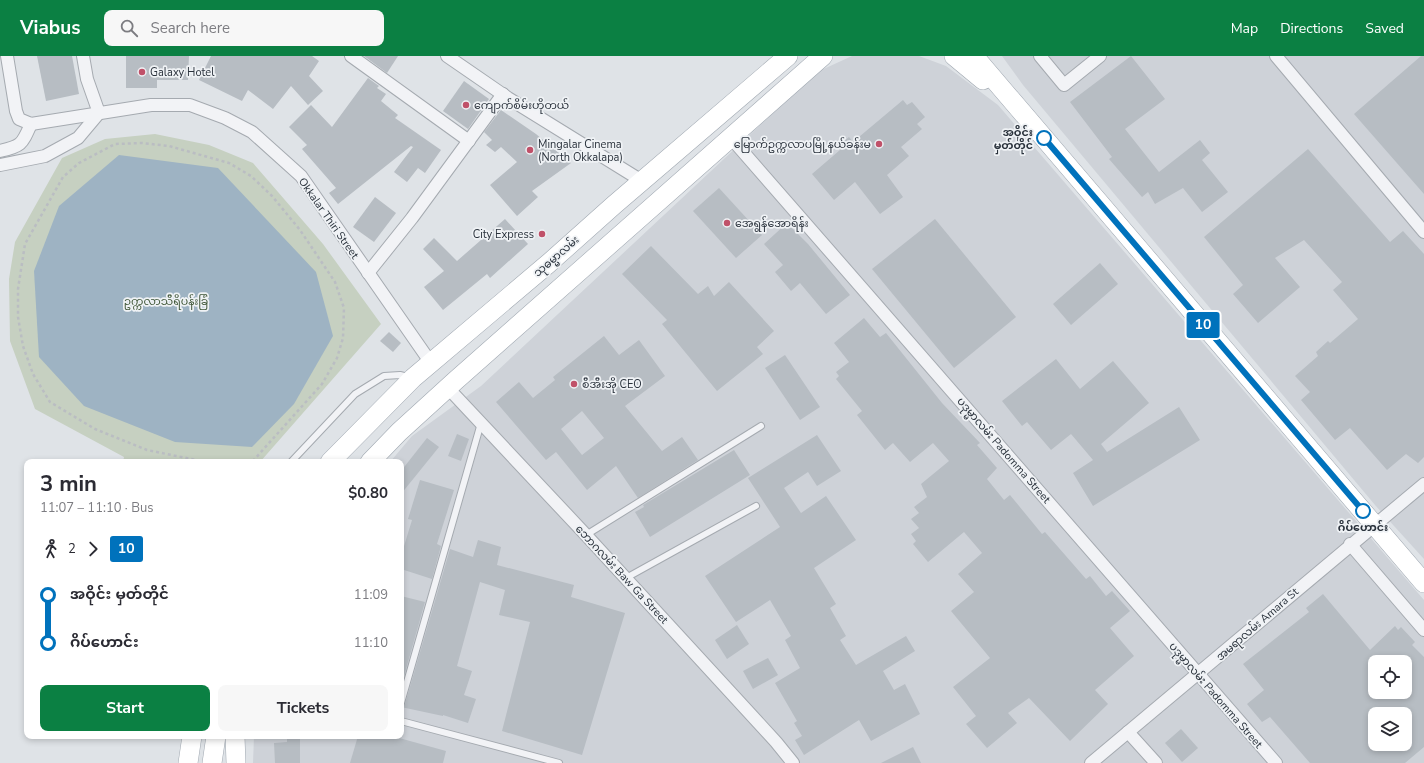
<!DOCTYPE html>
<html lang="en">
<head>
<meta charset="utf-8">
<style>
  :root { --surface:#fff; --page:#f7f7f7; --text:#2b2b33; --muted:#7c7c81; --accent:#0b8043 }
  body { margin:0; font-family:"Nunito Sans","Noto Sans Myanmar",sans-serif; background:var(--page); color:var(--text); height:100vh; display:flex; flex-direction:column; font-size:15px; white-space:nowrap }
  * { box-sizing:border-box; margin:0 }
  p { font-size:13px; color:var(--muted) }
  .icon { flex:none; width:22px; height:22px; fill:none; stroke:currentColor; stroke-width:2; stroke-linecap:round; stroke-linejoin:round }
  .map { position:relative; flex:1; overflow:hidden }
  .drawer { position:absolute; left:24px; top:403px; width:380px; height:280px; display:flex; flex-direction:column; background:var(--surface); border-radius:8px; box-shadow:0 2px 6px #0003 }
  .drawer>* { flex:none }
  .badge { padding:0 8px; border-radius:3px; font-size:14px; line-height:26px }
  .buttons { position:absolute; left:1368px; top:599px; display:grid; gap:8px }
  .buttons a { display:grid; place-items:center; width:44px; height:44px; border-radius:8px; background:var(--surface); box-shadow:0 2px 6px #0003; font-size:20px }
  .map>.badge { position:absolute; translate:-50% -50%; box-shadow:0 0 0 2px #fff }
  .legs { display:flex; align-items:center; gap:6px; height:44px; padding:0 16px; font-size:13px }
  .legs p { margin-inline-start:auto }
  .headline { display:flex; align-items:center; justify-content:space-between; height:68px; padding:0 16px }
  h1 { font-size:22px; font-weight:700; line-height:30px }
  .primary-button { display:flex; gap:8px; margin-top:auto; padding:8px 16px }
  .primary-button a { flex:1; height:46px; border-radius:8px; background:var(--accent); color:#fff; font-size:16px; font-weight:700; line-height:46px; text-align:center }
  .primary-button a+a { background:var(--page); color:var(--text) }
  ul { padding:0 16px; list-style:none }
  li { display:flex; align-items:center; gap:14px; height:48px; font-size:15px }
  li i { display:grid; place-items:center; width:6px; height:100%; margin:0 5px; background:currentColor }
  li i::after { content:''; width:10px; height:10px; margin:-5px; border:3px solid; border-radius:50%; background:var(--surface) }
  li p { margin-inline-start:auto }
  li:first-child i { background:linear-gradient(#0000 50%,currentColor 0) }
  li:last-child i { background:linear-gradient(currentColor 50%,#0000 0) }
  header { display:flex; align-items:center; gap:24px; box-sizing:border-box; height:56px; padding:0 20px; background:var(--accent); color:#fff }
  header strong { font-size:19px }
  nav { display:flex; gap:22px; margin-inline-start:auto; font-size:14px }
  .search { width:280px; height:36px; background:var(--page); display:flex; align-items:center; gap:10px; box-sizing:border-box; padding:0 14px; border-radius:8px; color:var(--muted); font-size:15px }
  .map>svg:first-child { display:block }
  .built { fill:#ced2d8; fill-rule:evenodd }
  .green { fill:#c6d0c1 }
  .water { fill:#9eb3c3 }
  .building { fill:#b7bdc3; fill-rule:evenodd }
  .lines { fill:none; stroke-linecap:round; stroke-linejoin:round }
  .lane-casing { stroke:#a5aab0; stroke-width:8 }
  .street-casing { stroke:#a5aab0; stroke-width:14 }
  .primary-casing { stroke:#a0a8b1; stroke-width:20 }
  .path { stroke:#babdc2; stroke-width:2.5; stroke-dasharray:3 3; stroke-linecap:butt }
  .lane { stroke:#f2f3f6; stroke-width:6 }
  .street { stroke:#f2f3f6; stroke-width:12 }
  .primary { stroke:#fff; stroke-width:19 }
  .line-1-casing { stroke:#fff; stroke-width:9 }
  .line-1 { stroke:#0072bc; stroke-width:6 }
  .poi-dot { fill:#c05169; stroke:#eff2f5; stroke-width:1.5 }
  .stop-1-dot { fill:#fff; stroke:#0072bc; stroke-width:2 }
  .labels { text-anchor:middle; stroke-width:3.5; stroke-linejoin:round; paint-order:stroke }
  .poi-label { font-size:11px; fill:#2a323c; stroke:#eff2f5; text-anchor:start }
  .stop-label { font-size:11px; font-weight:bold; fill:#2a323c; stroke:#eff2f5; text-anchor:end }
  .street-label { font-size:11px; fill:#2a323c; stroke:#eff2f5 }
  .park-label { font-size:11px; fill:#405739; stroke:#eff2f5 }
</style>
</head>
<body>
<header>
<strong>Viabus</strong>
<div class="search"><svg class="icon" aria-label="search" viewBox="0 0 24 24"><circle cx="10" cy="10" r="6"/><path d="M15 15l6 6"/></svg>Search here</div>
<nav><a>Map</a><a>Directions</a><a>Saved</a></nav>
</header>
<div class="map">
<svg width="1424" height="707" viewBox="0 0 1424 707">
  <rect width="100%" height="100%" fill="#dfe3e7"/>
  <!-- built -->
  <g class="built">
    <path d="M 852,0 L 919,0 L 946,10 L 998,49 L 1424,544 L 1424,707 L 253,707 L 254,680 L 401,680 L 401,406 L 390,406 L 412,380 L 481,330 L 817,16 ZM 1375,606 L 1405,606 L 1405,636 L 1375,636 ZM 1375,658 L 1405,658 L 1405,688 L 1375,688 Z"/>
    <path d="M 1002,0 L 1424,0 L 1424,503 L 1375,449 L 1023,29 Z"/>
  </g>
  <!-- green -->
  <path class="green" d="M 155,78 L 209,89 L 253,107 L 323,188 L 381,268 L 260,406 L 123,406 L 124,401 L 35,353 L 10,285 L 9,223 L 15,186 L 62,102 L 105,83 Z"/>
  <!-- water -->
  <path class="water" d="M 119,99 L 218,112 L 316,216 L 333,280 L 294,348 L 252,391 L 175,386 L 84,350 L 39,301 L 34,215 L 59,150 Z"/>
  <!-- building -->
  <g class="building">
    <path d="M 37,0 L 72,0 L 79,38 L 46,45 Z"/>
    <path d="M 126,0 L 189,0 L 188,24 L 157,24 L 157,32 L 126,32 Z"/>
    <path d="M 211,0 L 312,0 L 319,5 L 309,20 L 323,35 L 308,49 L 291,30 L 273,53 L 248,34 L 242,45 L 199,24 Z"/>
    <path d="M 364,0 L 398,0 L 387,17 Z"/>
    <path d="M 1131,0 L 1165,43 L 1125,73 L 1159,116 L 1200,84 L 1210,97 L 1202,104 L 1228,136 L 1202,156 L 1183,132 L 1155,148 L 1148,136 L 1142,141 L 1109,103 L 1112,101 L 1070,46 Z"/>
    <path d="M 1421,0 L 1424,0 L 1424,138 L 1354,58 Z"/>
    <path d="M 368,22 L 379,30 L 377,32 L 386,38 L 381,45 L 398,59 L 395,62 L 441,94 L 425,117 L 418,112 L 407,126 L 394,116 L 413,91 L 411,90 L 338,148 L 329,137 L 336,132 L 302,93 L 307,89 L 289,71 L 311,49 L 332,71 Z"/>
    <path d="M 464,25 L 489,43 L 468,73 L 443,55 Z"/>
    <path d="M 903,44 L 907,49 L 912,46 L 925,61 L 917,68 L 922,73 L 901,91 L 909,100 L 887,119 L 903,141 L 880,158 L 855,126 L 834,144 L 812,118 L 840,94 L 837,91 L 849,81 L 853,86 Z"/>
    <path d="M 501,54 L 536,78 L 571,107 L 532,135 L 538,141 L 517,160 L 490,129 L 517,106 L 501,91 L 495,96 L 486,89 L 492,84 L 484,76 Z"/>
    <path d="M 1308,93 L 1390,186 L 1403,175 L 1424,198 L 1424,401 L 1418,407 L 1406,398 L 1387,414 L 1350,372 L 1335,384 L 1301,344 L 1310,336 L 1295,320 L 1318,300 L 1316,296 L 1328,285 L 1330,287 L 1358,263 L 1333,234 L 1342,226 L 1304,184 L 1275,202 L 1300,231 L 1258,267 L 1233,238 L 1243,229 L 1204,181 Z"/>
    <path d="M 719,132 L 762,179 L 736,202 L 693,155 Z"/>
    <path d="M 375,141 L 396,157 L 374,186 L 353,171 Z"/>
    <path d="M 505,163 L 528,188 L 490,222 L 487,218 L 443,254 L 424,231 L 444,215 L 423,193 L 434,182 L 457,205 Z"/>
    <path d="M 935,163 L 1016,261 L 954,312 L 872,213 Z"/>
    <path d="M 787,167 L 808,188 L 850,239 L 826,258 L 800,227 L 791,235 L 775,216 L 783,209 L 764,188 Z"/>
    <path d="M 651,190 L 698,238 L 708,230 L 714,240 L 729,226 L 774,275 L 757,291 L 763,298 L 717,335 L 662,268 L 667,264 L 622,218 Z"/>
    <path d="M 1100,207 L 1118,228 L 1071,269 L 1053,248 Z"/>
    <path d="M 864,262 L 880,281 L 886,277 L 942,347 L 980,387 L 977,389 L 997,412 L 987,423 L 1004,444 L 1010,439 L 1042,478 L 1045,476 L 1086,523 L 1090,520 L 1106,540 L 1112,535 L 1130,555 L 1110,572 L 1134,600 L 1095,634 L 1108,648 L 1070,685 L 1029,642 L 1008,657 L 1017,667 L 987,692 L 966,668 L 976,660 L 953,631 L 990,602 L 951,555 L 974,536 L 958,518 L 982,497 L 964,476 L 928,506 L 913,488 L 916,485 L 911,478 L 919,472 L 911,463 L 919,457 L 914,451 L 927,441 L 921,428 L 949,405 L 933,387 L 910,406 L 893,387 L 885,394 L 857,359 L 862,355 L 836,323 L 839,320 L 836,316 L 849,306 L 834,287 Z"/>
    <path d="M 389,276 L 401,287 L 393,296 L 380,285 Z"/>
    <path d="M 604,280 L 619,299 L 639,284 L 665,320 L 625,350 L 662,395 L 682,381 L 698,404 L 638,442 L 616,410 L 587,434 L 556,396 L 546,404 L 496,346 L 519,326 L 533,342 L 555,324 L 553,321 ZM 582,355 L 604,382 L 582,399 L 561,373 Z"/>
    <path d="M 785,299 L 820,351 L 800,364 L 765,312 Z"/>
    <path d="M 1056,303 L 1080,333 L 1113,305 L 1149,347 L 1101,388 L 1107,396 L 1179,351 L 1200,384 L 1093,450 L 1073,417 L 1093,404 L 1071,378 L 1051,394 L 1027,366 L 1022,370 L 1002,345 Z"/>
    <path d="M 457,378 L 469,383 L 461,405 L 448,400 Z"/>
    <path d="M 817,379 L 841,415 L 817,430 L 808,416 L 784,432 L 801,457 L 826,440 L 856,484 L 814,512 L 836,548 L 830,552 L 846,580 L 840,584 L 856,609 L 906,580 L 915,595 L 883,615 L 894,634 L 905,628 L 920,658 L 871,685 L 859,664 L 804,699 L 795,684 L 802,680 L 794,667 L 797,665 L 775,627 L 800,612 L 785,584 L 791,580 L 770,544 L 736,566 L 705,520 L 780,471 L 748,422 Z"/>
    <path d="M 427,382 L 439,391 L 401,438 L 401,415 Z"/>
    <path d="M 734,394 L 750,419 L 650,481 L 635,456 L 644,451 L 643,449 Z"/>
    <path d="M 420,424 L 454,434 L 437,488 L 441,490 L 432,523 L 401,513 L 401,500 L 412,464 L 408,463 Z"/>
    <path d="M 478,484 L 501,491 L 497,509 L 574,529 L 571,541 L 625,557 L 582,699 L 502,675 L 530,566 L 499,559 L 505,534 L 480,526 L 457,610 L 472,615 L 464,639 L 476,643 L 468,667 L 443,659 L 443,660 L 401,651 L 405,648 L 450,493 L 473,501 Z"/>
    <path d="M 1323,538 L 1370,594 L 1395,570 L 1398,574 L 1401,571 L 1415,586 L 1412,589 L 1424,601 L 1424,691 L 1405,707 L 1310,707 L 1270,661 L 1262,666 L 1247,648 L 1264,634 L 1243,608 L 1309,556 L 1306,552 ZM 1375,606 L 1405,606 L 1405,636 L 1375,636 ZM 1375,658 L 1405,658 L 1405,688 L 1375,688 Z"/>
    <path d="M 401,540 L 425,546 L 401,631 Z"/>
    <path d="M 737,569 L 749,588 L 727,603 L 715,584 Z"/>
    <path d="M 768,602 L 778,619 L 753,633 L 743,615 Z"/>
    <path d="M 1181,673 L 1198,692 L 1182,706 L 1165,687 Z"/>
    <path d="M 287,680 L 300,680 L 300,707 L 275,707 L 274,687 L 287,686 Z"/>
    <path d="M 358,680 L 392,680 L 446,695 L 443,707 L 350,707 Z"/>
    <path d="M 913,691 L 921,707 L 881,707 Z"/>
  </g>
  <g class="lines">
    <!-- lane casing -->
    <g class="lane-casing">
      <g id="lane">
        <path d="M 291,406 L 355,338 L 384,320 L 400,319 L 408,321"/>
        <path d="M 586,479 L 761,370"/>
        <path d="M 626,522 L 756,450"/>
        <path d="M 401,647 L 481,367"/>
        <path d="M 401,665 L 559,707"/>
      </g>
    </g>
    <!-- street casing -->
    <g class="street-casing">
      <g id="street">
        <path d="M 7,0 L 16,55 L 19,63 L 31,68 L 151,49 L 190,49 L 225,62 L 252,76 L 301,120 L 431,307"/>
        <path d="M 351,0 L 469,85"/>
        <path d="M 447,0 L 508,42 L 642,125"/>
        <path d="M 1040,0 L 1064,29 L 1100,0"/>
        <path d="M 1276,0 L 1424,176"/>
        <path d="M 731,82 L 1276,707"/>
        <path d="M 0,95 C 22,90 22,88 31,68"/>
        <path d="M 0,109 L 45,100 L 78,82 L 99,57 L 87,23 L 83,0"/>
        <path d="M 368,217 L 412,162 L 503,38"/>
        <path d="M 448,332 L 586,479 L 776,686 L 793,707"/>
        <path d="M 1350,488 L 1424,574"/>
        <path d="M 1128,676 L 1156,707"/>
        <path d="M 1091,707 L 1424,428"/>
      </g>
    </g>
    <!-- primary casing -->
    <g class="primary-casing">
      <g id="primary">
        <path d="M 954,0 L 983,24"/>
        <path d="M 974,0 L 1424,527"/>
        <path d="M 330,406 L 413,322 L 549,207 L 614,149 L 788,0"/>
        <path d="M 370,406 L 399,376 L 455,325 L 823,0"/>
        <path d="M 235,680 L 236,707"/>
        <path d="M 188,707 L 192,680"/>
        <path d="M 212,707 L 216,680"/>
      </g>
    </g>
    <!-- path -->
    <path class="path" d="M 206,406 L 147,394 L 95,373 L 50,346 L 33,318 L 23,290 L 18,261 L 18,233 L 25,188 L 63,121 L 79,107 L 115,88 L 142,87 L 169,90 L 229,107 L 251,120 L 272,140 L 300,174 L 335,226 L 344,252 L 343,282 L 337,302 L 322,328 L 252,406"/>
    <!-- lane -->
    <use href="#lane" class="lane"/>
    <!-- street -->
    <use href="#street" class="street"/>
    <!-- primary -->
    <use href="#primary" class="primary"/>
  </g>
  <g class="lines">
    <!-- line-1 casing -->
    <g class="line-1-casing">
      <path id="line-1" d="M 1044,82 L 1363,455"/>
    </g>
    <!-- line-1 -->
    <use href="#line-1" class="line-1"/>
  </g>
  <!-- markers -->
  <g class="poi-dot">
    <circle cx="142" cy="16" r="4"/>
    <circle cx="466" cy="49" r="4"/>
    <circle cx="879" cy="88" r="4"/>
    <circle cx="530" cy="94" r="4"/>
    <circle cx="727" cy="167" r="4"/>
    <circle cx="542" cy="178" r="4"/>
    <circle cx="574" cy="328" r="4"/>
  </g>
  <g class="stop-1-dot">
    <circle cx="1044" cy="82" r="7"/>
    <circle cx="1363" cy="455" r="7"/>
  </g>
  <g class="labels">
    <!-- poi labels -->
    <g class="poi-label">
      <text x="150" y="20">Galaxy Hotel</text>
      <text x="474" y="53">ကျောက်စိမ်းဟိုတယ်</text>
      <text x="538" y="92">Mingalar Cinema<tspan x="538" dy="13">(North Okkalapa)</tspan></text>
      <text x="871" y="92" text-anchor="end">မြောက်ဥက္ကလာပမြို့နယ်ခန်းမ</text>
      <text x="735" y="171">အေရွန်အောရိန်း</text>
      <text x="534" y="182" text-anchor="end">City Express</text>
      <text x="582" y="332">စီအီးအို CEO</text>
    </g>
    <!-- stop labels -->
    <g class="stop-label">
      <text x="1033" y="80">အဝိုင်း<tspan x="1033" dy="13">မှတ်တိုင်</tspan></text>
      <text x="1363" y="475" text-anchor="middle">ဂိပ်ဟောင်း</text>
    </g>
    <!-- street labels -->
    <g class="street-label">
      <text transform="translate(329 162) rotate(55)" y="4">Okkalar Thiri Street</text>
      <text transform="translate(556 200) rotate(-41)" y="4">သုဓမ္မာလမ်း</text>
      <text transform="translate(1004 394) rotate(49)" y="4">ပဒုမ္မာလမ်း Padomma Street</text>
      <text transform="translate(622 518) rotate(47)" y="4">ဘောဂလမ်း Baw Ga Street</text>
      <text transform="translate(1257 568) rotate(-41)" y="4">အမရာလမ်း Amara St</text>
      <text transform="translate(1216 639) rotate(49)" y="4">ပဒုမ္မာလမ်း Padomma Street</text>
    </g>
    <!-- park labels -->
    <g class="park-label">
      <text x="166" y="249">ဥက္ကလာသီရိပန်းခြံ</text>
    </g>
  </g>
</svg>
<div class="buttons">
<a><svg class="icon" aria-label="locate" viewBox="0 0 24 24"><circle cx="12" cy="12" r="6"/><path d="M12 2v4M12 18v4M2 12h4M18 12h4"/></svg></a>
<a><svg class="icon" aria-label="layers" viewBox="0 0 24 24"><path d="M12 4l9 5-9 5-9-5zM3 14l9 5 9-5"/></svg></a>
</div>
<b class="badge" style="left:1203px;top:269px;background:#0072bc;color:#fff">10</b>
<section class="drawer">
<div class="headline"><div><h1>3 min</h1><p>11:07 – 11:10 · Bus</p></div><b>$0.80</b></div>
<div class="legs"><svg class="icon" aria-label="walk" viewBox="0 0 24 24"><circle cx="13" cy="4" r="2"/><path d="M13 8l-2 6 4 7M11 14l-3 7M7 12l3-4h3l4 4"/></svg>2<svg class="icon" aria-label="forward" viewBox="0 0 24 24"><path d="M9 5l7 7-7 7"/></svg><b class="badge" style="background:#0072bc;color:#fff">10</b></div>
<ul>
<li><i style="color:#0072bc"></i><b>အဝိုင်း မှတ်တိုင်</b><p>11:09</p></li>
<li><i style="color:#0072bc"></i><b>ဂိပ်ဟောင်း</b><p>11:10</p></li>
</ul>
<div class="primary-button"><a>Start</a><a>Tickets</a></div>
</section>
</div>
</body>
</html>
